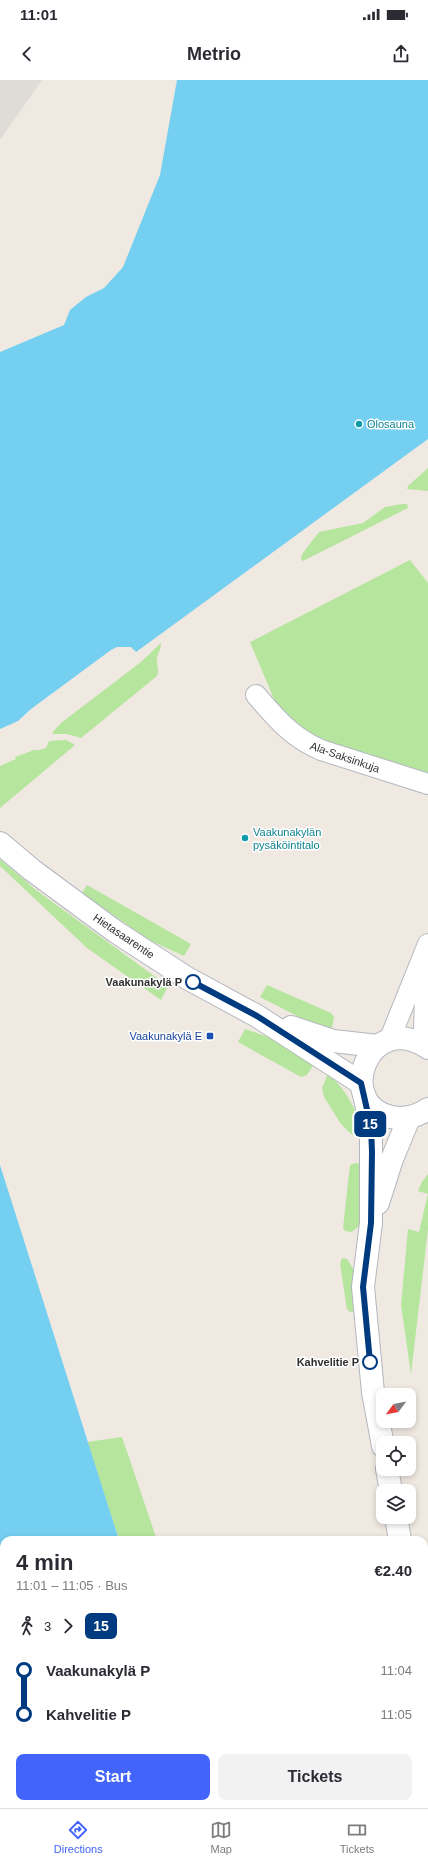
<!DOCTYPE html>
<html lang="en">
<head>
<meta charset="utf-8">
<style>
  :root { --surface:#fff; --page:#f2f2f3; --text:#2b2b33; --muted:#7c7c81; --line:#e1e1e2; --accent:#4264fb }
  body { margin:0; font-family:Helvetica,sans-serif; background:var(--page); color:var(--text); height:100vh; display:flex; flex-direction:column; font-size:15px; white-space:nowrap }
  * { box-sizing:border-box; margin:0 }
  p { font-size:13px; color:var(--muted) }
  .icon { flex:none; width:22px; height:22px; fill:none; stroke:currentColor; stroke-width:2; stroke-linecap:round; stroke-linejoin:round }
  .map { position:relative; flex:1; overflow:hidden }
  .side { position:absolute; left:0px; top:1456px; width:428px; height:272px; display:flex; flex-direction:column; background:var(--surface); border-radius:12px 12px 0 0; box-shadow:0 2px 6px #0003 }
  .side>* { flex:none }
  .badge { padding:0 8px; border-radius:6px; font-size:14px; line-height:26px }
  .needle { width:26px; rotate:238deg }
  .fabs { position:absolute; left:376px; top:1308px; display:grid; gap:8px }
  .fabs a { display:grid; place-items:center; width:40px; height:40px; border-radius:8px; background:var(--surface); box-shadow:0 2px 6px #0003; font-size:20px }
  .map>.badge { position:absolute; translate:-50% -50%; box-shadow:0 0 0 2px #fff }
  .legs { display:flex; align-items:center; gap:6px; height:44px; padding:0 16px; font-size:13px }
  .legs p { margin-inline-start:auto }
  .overview { display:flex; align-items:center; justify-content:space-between; height:68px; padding:0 16px }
  h1 { font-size:22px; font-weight:700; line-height:30px }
  .primary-button { display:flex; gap:8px; margin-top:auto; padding:8px 16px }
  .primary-button a { flex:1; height:46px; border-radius:8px; background:var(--accent); color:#fff; font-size:16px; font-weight:700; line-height:46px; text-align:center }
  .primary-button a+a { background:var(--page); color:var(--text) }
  ul { padding:0 16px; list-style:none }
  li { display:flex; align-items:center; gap:14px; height:44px; font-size:15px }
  li i { display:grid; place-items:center; width:6px; height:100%; margin:0 5px; background:currentColor }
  li i::after { content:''; width:10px; height:10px; margin:-5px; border:3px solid; border-radius:50%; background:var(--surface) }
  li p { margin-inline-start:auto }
  li:first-child i { background:linear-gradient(#0000 50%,currentColor 0) }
  li:last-child i { background:linear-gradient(currentColor 50%,#0000 0) }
  .status { display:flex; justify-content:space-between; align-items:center; height:28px; padding:0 20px; background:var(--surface); direction:ltr }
  .status svg { height:11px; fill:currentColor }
  header { display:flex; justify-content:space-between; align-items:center; height:52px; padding:0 16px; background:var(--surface); font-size:18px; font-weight:700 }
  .tabs { display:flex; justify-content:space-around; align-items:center; height:56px; border-top:1px solid var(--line); background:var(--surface); font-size:11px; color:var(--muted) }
  .tabs a { display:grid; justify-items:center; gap:2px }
  .tabs .current { color:var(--accent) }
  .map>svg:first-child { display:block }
  .green { fill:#b6e59e }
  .plaza { fill:#dfdcd8 }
  .water { fill:#75cff0 }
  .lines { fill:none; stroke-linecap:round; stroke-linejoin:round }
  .street-casing { stroke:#b4b7c1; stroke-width:22 }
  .secondary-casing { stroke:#b4b7c1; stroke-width:24 }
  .street { stroke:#fff; stroke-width:20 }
  .secondary { stroke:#fff; stroke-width:22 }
  .line-1-casing { stroke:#fff; stroke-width:9 }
  .line-1 { stroke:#003b80; stroke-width:6 }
  .culture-dot { fill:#0f9aa8; stroke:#fff; stroke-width:1.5 }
  .stop-1-dot { fill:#fff; stroke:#003b80; stroke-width:2 }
  .transit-dot { fill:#1a4fb4; stroke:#fff; stroke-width:1.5 }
  .labels { text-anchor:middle; stroke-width:3; stroke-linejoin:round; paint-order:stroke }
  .culture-label { font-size:11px; fill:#0d838f; stroke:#fff; text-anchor:start }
  .street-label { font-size:11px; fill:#2e2e2e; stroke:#fff }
  .stop-label { font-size:11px; font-weight:bold; fill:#2e2e2e; stroke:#fff; text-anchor:end }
  .transit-label { font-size:11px; fill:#164399; stroke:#fff; text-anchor:end }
</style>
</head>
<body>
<div class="status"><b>11:01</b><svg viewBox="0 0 49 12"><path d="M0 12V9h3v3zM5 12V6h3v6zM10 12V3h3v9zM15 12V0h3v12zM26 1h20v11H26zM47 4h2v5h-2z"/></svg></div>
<header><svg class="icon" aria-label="back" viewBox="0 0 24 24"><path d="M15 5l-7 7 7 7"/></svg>Metrio<svg class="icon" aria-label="share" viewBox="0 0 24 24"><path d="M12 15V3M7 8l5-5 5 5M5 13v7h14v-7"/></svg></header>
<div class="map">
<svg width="428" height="1728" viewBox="0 0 428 1728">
  <rect width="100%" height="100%" fill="#efe9e1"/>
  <!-- green -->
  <g class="green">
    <path d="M 428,388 L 428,411 L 407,409 L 408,406 Z"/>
    <path d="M 402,424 L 407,424 L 408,428 L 303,481 L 301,479 L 302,474 L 319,452 L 363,443 L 385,427 Z"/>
    <path d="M 410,480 L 428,503 L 428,694 L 314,658 L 276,624 L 250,562 Z"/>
    <path d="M 161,563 C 161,570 157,574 157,579 C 156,585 160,587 157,596 L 81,658 L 67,654 L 54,654 L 52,653 L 61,643 L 141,582 Z"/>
    <path d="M 66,660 L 75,665 L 0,728 L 0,686 L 16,679 L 15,677 L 34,670 L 40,670 L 46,668 L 49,661 Z"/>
    <path d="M 0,779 L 36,810 L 168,906 L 161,920 L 87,868 L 0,786 Z"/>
    <path d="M 87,805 L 191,864 L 184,876 L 149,860 L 82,813 Z"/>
    <path d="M 267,905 L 331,933 L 334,937 L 332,948 L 305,940 L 260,917 Z"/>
    <path d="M 245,949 L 274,959 L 314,984 L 307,995 L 301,997 L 238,962 Z"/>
    <path d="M 328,993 C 347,1012 360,1032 362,1060 L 351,1054 L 341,1044 L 324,1017 L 322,1008 Z"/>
    <path d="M 356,1083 L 363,1084 L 360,1144 L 357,1148 L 351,1152 L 345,1151 L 343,1148 L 350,1085 Z"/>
    <path d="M 428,1094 L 428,1149 L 411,1294 L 401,1225 L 408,1149 L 419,1152 L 428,1114 L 418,1111 L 422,1102 Z"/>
    <path d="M 342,1178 L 347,1179 L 354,1190 L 353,1232 L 350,1232 L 347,1229 L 340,1184 Z"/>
    <path d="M 122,1357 L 157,1460 L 119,1460 L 87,1362 Z"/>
    <path d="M 184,1724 L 210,1724 L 211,1728 L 184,1728 Z"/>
  </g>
  <!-- plaza -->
  <path class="plaza" d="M 0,0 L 42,0 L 0,60 Z"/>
  <!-- water -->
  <g class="water">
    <path d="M 177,0 L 428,0 L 428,359 L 136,572 L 131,567 L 117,567 L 111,570 L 31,629 L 18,641 L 0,649 L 0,272 L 64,245 L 70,230 L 86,217 L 104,208 L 123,187 L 160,95 Z"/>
    <path d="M 0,1085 L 119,1460 L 4,1460 L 4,1724 L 175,1724 L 175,1728 L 0,1728 Z"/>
  </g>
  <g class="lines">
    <!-- street casing -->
    <g class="street-casing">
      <g id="street">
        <path d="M 256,615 C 277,639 291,657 321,670 L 428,704"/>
        <path d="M 426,884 L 424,949 L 428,968"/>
        <path d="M 387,961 L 391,956 L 428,864"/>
        <path d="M 424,1579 L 428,1579"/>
      </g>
    </g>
    <!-- secondary casing -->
    <g class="secondary-casing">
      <g id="secondary">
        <path d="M 0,763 L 32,790 L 116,852 L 187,898 L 257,936 L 361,1003"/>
        <path d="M 291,947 L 333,961 L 378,966"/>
        <path d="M 428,968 C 369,928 333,1024 391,1037 C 405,1040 416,1037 428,1029"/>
        <path d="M 364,1014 L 371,1047 L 371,1143 L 363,1207 L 373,1312 L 383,1366"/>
        <path d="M 378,1123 L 392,1079 L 409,1038"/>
        <path d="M 387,1389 L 391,1411"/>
        <path d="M 396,1437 L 400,1460"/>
        <path d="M 421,1724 L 421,1728"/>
      </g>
    </g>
    <!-- street -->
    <use href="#street" class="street"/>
    <!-- secondary -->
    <use href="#secondary" class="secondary"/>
  </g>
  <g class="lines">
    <!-- line-1 casing -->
    <g class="line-1-casing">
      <path id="line-1" d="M 193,902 L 257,936 L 361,1003 L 371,1047 L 372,1072 L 371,1143 L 363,1207 L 370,1282"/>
    </g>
    <!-- line-1 -->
    <use href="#line-1" class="line-1"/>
  </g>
  <!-- markers -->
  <g class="culture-dot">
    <circle cx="359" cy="344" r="4"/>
    <circle cx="245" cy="758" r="4"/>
  </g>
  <g class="stop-1-dot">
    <circle cx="193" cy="902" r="7"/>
    <circle cx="370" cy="1282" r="7"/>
  </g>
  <rect class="transit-dot" x="206" y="952" width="8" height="8" rx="2"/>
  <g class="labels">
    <!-- culture labels -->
    <g class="culture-label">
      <text x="367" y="348">Olosauna</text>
      <text x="253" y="756">Vaakunakylän<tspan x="253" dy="13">pysäköintitalo</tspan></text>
    </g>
    <!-- street labels -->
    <g class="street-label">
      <text transform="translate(345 677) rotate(19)" y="4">Ala-Saksinkuja</text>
      <text transform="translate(124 856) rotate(34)" y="4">Hietasaarentie</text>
    </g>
    <!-- stop labels -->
    <g class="stop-label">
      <text x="182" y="906">Vaakunakylä P</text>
      <text x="359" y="1286">Kahvelitie P</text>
    </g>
    <!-- transit labels -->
    <g class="transit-label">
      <text x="202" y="960">Vaakunakylä E</text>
    </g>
  </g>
</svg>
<div class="fabs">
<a><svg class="needle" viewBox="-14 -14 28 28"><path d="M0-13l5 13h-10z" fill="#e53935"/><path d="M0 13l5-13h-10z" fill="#7c7c81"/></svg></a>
<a><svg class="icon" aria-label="locate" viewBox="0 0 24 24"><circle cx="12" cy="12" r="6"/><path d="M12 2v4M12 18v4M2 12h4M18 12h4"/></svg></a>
<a><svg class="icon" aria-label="layers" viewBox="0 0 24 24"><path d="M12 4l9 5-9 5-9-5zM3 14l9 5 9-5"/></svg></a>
</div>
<b class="badge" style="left:370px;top:1044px;background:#003b80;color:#fff">15</b>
<section class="side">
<div class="overview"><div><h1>4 min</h1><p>11:01 – 11:05 · Bus</p></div><b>€2.40</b></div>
<div class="legs"><svg class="icon" aria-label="walk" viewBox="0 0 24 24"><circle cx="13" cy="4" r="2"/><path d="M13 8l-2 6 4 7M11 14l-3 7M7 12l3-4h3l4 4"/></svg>3<svg class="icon" aria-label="forward" viewBox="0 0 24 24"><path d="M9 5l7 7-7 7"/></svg><b class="badge" style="background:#003b80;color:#fff">15</b></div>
<ul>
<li><i style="color:#003b80"></i><b>Vaakunakylä P</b><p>11:04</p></li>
<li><i style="color:#003b80"></i><b>Kahvelitie P</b><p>11:05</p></li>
</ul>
<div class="primary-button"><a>Start</a><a>Tickets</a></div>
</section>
</div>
<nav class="tabs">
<a class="current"><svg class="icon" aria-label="directions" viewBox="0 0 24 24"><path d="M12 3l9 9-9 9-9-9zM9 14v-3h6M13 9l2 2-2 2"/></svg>Directions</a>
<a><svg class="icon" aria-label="map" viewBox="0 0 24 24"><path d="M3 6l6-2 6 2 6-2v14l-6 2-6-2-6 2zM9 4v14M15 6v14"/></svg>Map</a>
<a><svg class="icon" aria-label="tickets" viewBox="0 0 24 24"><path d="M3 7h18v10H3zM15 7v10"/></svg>Tickets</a>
</nav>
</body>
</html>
